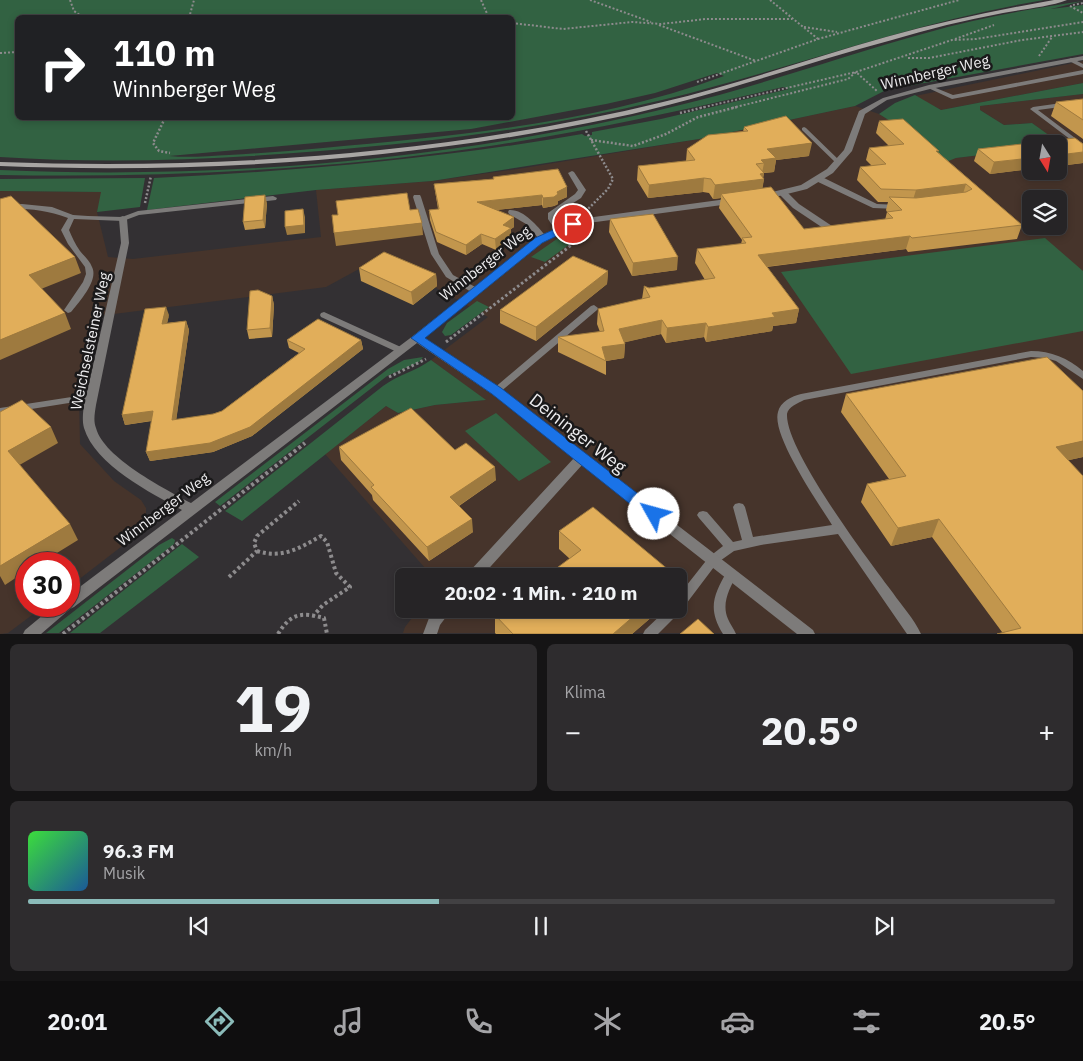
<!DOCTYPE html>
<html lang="de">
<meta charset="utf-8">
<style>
body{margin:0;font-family:"IBM Plex Sans",sans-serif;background:#2e2c2e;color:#f1f3f6;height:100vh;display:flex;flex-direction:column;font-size:19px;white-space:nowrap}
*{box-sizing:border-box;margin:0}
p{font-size:16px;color:#a4a4a7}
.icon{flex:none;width:28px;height:28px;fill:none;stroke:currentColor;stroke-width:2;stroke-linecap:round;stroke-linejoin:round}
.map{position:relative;height:634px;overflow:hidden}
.side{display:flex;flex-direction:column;gap:10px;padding:10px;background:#151415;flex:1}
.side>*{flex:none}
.hud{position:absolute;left:15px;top:15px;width:500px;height:105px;border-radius:8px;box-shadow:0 2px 8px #0003,0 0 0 1px #424143;background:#202124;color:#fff;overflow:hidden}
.needle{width:32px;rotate:169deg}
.buttons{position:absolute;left:1022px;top:135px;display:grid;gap:10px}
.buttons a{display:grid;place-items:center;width:45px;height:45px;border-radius:8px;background:#262426;box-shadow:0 2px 8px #0003,0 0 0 1px #424143;font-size:25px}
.speed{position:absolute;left:15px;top:552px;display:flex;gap:10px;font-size:25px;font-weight:700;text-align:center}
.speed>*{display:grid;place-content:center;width:65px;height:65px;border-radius:50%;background:#262426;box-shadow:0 2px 8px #0003,0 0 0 1px #424143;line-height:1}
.speed .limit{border:8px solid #d22;background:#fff;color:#111}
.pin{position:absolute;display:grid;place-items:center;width:42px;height:42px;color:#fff;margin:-21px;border:2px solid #fff;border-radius:50%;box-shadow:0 1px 5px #0007}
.me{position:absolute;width:55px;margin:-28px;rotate:308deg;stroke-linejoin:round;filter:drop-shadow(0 0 4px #0008)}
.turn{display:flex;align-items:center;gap:18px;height:105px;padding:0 15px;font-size:22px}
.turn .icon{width:65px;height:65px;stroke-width:2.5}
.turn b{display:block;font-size:35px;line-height:42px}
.big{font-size:38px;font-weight:800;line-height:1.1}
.side .widget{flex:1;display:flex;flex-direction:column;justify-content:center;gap:8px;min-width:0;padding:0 18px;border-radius:8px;background:#2e2c2e}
.side .dial{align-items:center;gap:0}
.dial b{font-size:65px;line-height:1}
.song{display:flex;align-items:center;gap:15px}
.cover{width:60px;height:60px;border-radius:8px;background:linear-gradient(135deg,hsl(120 70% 55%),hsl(210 70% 35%))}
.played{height:5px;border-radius:2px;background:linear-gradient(90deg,#8bbbb9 40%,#424143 40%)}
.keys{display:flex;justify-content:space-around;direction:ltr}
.heat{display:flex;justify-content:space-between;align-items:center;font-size:28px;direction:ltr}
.side .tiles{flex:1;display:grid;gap:10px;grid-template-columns:1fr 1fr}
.widget:last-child{grid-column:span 2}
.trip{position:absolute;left:395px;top:568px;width:292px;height:50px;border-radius:8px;background:#262426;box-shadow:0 2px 8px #0003,0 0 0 1px #424143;font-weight:800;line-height:50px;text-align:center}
.dock{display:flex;height:80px;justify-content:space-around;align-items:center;background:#0f0e0f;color:#a4a4a7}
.dock .icon{width:35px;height:35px}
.dock .current{color:#8bbbb9}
.dock b{font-size:22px;color:#f1f3f6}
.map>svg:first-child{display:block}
</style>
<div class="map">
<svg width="1083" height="634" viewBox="0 0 1083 634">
<rect width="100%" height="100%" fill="#333033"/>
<!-- commercial -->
<path fill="#46342b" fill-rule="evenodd" d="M 1083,61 L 1083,83 L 941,110 L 915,96 Z
M 1083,94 L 1083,633 L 403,633 L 405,627 L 419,609 L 679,609 L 679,576 L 432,576 L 325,454 L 386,406 L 398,413 L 435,405 L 485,400 L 431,360 L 488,317 L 381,257 L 326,287 L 98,316 L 79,396 L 80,444 L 114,481 L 141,500 L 146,508 L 146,524 L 139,533 L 69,587 L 69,564 L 26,564 L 26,606 L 44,606 L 8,633 L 0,634 L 0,191 L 102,192 L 97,212 L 108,257 L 133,259 L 321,237 L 316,190 L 432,181 L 518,169 L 699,139 L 855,106 L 879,114 L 903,129 L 940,163 L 956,158 L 1031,149 L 1031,171 L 1059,171 L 1059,146 L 1063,146 L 1032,123 L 1004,125 L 980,110 L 980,106 ZM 1031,199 L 1059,199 L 1059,226 L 1031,226 Z"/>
<!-- green -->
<path fill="#326242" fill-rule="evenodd" d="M 0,0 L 1044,0 C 913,22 790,69 662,100 C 550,127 435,142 320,151 C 213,160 107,164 0,157 ZM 18,18 L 512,18 L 512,118 L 18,118 ZM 717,73 L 724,76 C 597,123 457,136 323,148 C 292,151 260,153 229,155 C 209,156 188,158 169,156 L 471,129 L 606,104 L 655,93 Z
M 1083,1 L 1051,9 L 1083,5 L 1083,54 L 886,90 L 855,106 L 699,139 L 432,181 L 316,190 L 147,210 L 154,178 C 298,171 440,159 582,134 L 585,136 L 592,135 L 592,132 L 661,119 L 789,89 L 783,87 C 684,110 584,132 483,147 C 324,170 161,178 0,175 L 0,170 C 221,180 461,159 676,106 C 760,86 842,56 926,33 C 977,18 1030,9 1083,1 Z
M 1083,83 L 1083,94 L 980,106 L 980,110 L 1004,125 L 1032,123 L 1064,146 L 1031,144 L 1031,149 L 956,158 L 941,164 L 903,129 L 879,114 L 895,103 L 915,95 L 941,110 Z
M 145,178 L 140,207 L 97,212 L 101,192 L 0,191 L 0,179 Z
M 591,226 L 588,231 L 545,262 L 531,257 L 564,234 Z
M 1045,238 L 1083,271 L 1083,331 L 851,374 L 781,272 Z
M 477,301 L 489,307 L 451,335 L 445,336 L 442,332 L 447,323 Z
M 423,357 L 419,362 L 387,376 L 220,506 L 215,502 L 388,369 L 404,360 Z
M 431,360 L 486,400 L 435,405 L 398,413 L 386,406 L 242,521 L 225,511 L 383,386 C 398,375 416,371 431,360 Z
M 496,413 L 551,462 L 519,481 L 465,431 Z
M 172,538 L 175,540 L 174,544 L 59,633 L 46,633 L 159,545 Z
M 182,544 L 199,557 L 100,633 L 70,633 Z"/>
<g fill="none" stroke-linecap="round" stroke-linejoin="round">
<!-- path-far3 -->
<path stroke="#8d8b8d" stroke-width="2" stroke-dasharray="2 2" stroke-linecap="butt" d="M 70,0 L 74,11 L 84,18
M 481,0 L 489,18
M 590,0 L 651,22
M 770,0 L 818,39
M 1073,5 L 1083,3
M 1070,6 L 1083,13
M 189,18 L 194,0
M 379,18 L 446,18
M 512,23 L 563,29 L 632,22 L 661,24 L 706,19 L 792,19
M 659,25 L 756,61
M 804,27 L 837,32
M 955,39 L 994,25
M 0,53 L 18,52
M 1039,56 L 1052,37
M 908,58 L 929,58 L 1022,40 L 1083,32
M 697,82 L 818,39 L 959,0
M 700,108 L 856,72 L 952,40 L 976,39 L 1083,22
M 732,108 L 848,79 L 856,72 L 877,91"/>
<!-- path-far2 -->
<path stroke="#8d8b8d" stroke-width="2.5" stroke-dasharray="2 2" stroke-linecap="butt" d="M 680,113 L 705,107
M 165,118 L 153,143 L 159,151 L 170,153
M 586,131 L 613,179 L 608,189 L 588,209
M 591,140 L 633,146 L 666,134 L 698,117 L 737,107
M 145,203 L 151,176
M 573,244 L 589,232"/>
<!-- path-far1 -->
<path stroke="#8d8b8d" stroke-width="3" stroke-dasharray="2.5 2.5" stroke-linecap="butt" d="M 446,342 L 574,243
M 389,377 L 426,359"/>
<!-- path -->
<path stroke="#8d8b8d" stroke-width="4" stroke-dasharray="3 3" stroke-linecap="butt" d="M 257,551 C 282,559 300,548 321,536 L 327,542 L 336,573 L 350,587 L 323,605 L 314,615
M 229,577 L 257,551 L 254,543 L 257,536 L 299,501
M 63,634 L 305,443
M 278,634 C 291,613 301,612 324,618 L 327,634"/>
<!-- lane -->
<path fill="#7d7b7a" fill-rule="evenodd" d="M 1071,58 L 1083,64 L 1083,68 L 1069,61 L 1068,60 Z
M 1083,70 L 1083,74 L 952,99 L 926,87 L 931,86 L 953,95 Z
M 1083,100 L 1083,104 L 1038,110 L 1083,144 L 1083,149 L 1030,109 L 1033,107 Z
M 804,127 L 806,128 L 841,162 L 841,164 L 837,164 L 802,130 L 802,128 Z
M 572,171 L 574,172 L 586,190 L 581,198 L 556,214 L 556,219 L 563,229 L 559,231 L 556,231 L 548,219 L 548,213 L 575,194 L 578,190 L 568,173 Z
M 816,177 L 822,177 L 877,204 L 898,205 L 902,207 L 898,209 L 873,208 L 816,181 Z
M 780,191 L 786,191 L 799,204 L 835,228 L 836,230 L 835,232 L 829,232 L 793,208 L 780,195 Z
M 414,195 L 420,195 L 421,197 L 439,254 L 453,275 L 479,289 L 480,291 L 479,293 L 473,293 L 446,277 L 431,254 L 413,197 Z
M 273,196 L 277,198 L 276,200 L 139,215 L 123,221 L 74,219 L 69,230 C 72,237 75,244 80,251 C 84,256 90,261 92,267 C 99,280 79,302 71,312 L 68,313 L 64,310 L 83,282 L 86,274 L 85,267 L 68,244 L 61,230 L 68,218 C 44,209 25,208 0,209 L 0,205 L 22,204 L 52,207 L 73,215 L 88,216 L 122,217 L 138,211 Z
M 509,210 C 524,209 537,226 546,236 L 547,238 L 546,240 L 540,240 L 526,224 L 509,214 L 508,212 Z
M 594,305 L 598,308 L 597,310 L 499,393 L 493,393 L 491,391 L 493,389 L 591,306 Z
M 324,312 L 403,348 L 405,350 L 400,353 L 397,352 L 321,317 L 320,315 L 321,313 Z
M 1031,351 C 1051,351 1068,358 1083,371 L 1083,379 L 1056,361 L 1046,358 L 1031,357 L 804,400 C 798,403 788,407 787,414 C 785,450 869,561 893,593 C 902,606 914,619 921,634 L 907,634 L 838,534 L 761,545 L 734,551 L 717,563 L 683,608 L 681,609 L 679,613 L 658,634 L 643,634 L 645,630 L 667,609 L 679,609 L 679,595 L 709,557 L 723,546 L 699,518 L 697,515 L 699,512 L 703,511 L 707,512 L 733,542 L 742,540 L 733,507 L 735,504 L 739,503 L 743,504 L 745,507 L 753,537 L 832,525 C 819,504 771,435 778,412 C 780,402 792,396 801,394 Z
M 91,394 L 94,395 L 96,397 L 94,399 L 0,414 L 0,408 Z
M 731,569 L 735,571 L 737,574 C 730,588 721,603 728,619 C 730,624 734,629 736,634 L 723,634 C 707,608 714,595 727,571 Z"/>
<!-- street -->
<path fill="#7d7b7a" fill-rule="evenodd" d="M 1083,56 L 1083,60 L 930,89 L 887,100 L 865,114 L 852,151 L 833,173 L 807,189 L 763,200 L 759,197 L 760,195 L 801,185 L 827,169 L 844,150 L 859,111 L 883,98 L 929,85 Z
M 734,198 L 737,199 L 737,203 L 581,224 L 546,240 L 424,338 L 500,388 L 813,630 L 815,634 L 797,634 L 582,465 L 482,576 L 467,576 L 469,572 L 574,458 L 492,394 L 417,343 L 74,607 L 70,609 L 41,634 L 23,634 L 25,630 L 54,606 L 69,606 L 69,595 L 182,510 C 151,493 95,465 84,428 C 82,421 83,412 84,405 L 121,243 L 119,219 L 120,217 L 123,216 L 127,219 L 129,243 L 96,405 C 95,412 93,421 96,428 C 104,458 165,489 191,503 L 413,336 L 540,236 L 579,219 Z
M 437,609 L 452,609 L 440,625 L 437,634 L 423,634 L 429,618 Z"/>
<!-- secondary -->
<path fill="#a8a5a3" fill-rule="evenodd" d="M 1054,0 L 1067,0 C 1049,7 1023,9 1003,13 C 965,20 928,29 892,40 C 799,65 708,98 613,118 C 413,160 205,174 0,166 L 0,162 C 221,170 448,154 663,102 C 739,84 811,58 886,37 C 941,22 997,10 1054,0 Z"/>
</g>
<!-- wall -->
<path fill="#c2964d" d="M 1083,99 L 1083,139 L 1051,116 L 1056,102 Z
M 879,121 L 939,153 L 1022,225 L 1017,239 L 908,252 L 906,249 L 767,267 L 799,309 L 796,323 L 773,326 L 772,331 L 706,342 L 704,337 L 666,343 L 661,334 L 625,342 L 624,358 L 606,361 L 606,375 L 558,352 L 558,337 L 600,332 L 597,324 L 598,309 L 642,299 L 644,286 L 649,288 L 705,280 L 695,263 L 697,249 L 741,244 L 742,240 L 719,208 L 721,198 L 713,199 L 709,193 L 703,192 L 648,198 L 637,180 L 638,166 L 686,161 L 687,149 L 743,132 L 744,127 L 809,156 L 776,160 L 774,172 L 764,173 L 763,178 L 764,179 L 762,188 L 804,229 L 885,220 L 887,212 L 886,210 L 888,202 L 878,202 L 857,180 L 860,167 L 872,166 L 866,160 L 869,148 L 889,146 L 876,133 Z
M 1075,138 L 1083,144 L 1083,163 L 1059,166 L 1059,144 L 1031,144 L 1031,169 L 990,174 L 974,161 L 978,149 Z
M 493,177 L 567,197 L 558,201 L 558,204 L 554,206 L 543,208 L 542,205 L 496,210 L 514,227 L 511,229 L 511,238 L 496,250 L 482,244 L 466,255 L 437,242 L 430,220 L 429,210 L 438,209 L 434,184 L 493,179 Z
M 267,203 L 265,228 L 245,230 L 243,222 Z
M 610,219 L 677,270 L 632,276 L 609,232 Z
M 359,268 L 436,274 L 437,286 L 413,305 L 361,281 Z
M 608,271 L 607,284 L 536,341 L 500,323 L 500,310 Z
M 272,296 L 274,305 L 272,337 L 249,339 L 247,330 Z
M 169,315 L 167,323 L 186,321 L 189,330 L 176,420 L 213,414 L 222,411 L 299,353 L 289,348 L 287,340 L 361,340 L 363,349 L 252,436 L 213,452 L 150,461 L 146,452 L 152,421 L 125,425 L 122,415 Z
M 846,394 L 1083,457 L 1069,460 L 1083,634 L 1002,632 L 932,537 L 891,546 L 861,502 L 867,484 L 889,479 L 841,412 Z
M 339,447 L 455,450 L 496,480 L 459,506 L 473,532 L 429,561 L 373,500 L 372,495 L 341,460 Z
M 559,531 L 676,576 L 570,559 L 559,549 Z
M 661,609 L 632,634 L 496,634 L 495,633 L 495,615 Z"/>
<!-- shaded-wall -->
<path fill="#9e7a3f" d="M 812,143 L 809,156 L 776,160 L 774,172 L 762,173 L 764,163 L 761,160 L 767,149 Z
M 1083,152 L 1083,163 L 1059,166 L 1059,155 Z
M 1031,158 L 1031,169 L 990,174 L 994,162 Z
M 764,173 L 763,179 L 764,179 L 762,192 L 721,194 L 721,198 L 713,199 L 715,185 Z
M 704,178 L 703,192 L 648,198 L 649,185 Z
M 966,184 L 962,197 L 912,203 L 916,190 Z
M 567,187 L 567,197 L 558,201 L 558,204 L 554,206 L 543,208 L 543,198 Z
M 265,195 L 267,203 L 265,228 L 263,220 Z
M 542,195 L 542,205 L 477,212 L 477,202 Z
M 303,209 L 305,217 L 305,233 L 287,235 L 285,227 Z
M 514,217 L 514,227 L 511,229 L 511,238 L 496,250 L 495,239 L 503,225 Z
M 422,223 L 423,235 L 336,246 L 334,233 Z
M 481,234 L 482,244 L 466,255 L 466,245 Z
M 910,236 L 906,249 L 756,268 L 758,255 Z
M 75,257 L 81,273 L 36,291 L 29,275 Z
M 678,257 L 677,270 L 632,276 L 633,263 Z
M 608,271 L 607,284 L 536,341 L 536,327 Z
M 436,274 L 437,286 L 413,305 L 411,292 Z
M 272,296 L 274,305 L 272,337 L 270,328 Z
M 166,307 L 169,315 L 165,333 L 162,324 Z
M 799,309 L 796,323 L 773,326 L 772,331 L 706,342 L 708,327 L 772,313 Z
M 65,313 L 71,329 L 0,360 L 0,340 Z
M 662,320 L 661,334 L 618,344 L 619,329 Z
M 186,321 L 189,330 L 175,429 L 172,420 Z
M 706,323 L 704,337 L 666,343 L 667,328 Z
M 361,340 L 363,349 L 252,436 L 213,452 L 150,461 L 146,452 Z
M 625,344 L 624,358 L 606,361 L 602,347 Z
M 153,411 L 156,420 L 125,425 L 122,415 Z
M 51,427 L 58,443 L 16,467 L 8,451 Z
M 1083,441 L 1083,457 L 1047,465 L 1056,447 Z
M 495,467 L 496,480 L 451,511 L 450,497 Z
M 472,519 L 473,532 L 429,561 L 427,547 Z
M 939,519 L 932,537 L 891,546 L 898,528 Z
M 70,524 L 78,540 L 39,564 L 26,564 L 26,571 L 5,585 L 0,576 L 0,566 Z
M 642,609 L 661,609 L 632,634 L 613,634 Z"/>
<!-- building -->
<path fill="#e1ae5a" stroke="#9e7a3f" d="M 1083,99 L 1083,120 L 1056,102 Z
M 786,116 L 812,143 L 767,149 L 776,158 L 761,160 L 764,163 L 756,164 L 764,173 L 760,174 L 764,179 L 715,185 L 711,179 L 704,178 L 649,185 L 638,166 L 695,160 L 687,149 L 708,135 L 748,131 L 744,127 Z
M 903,119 L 939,151 L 936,151 L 1022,225 L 912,238 L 910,236 L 758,255 L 799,309 L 772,313 L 775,317 L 708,327 L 706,323 L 667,328 L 662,320 L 619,329 L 625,344 L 602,347 L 606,361 L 558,337 L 604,331 L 598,309 L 650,297 L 644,286 L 649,288 L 715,278 L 697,249 L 746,243 L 742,238 L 752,237 L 721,194 L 771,187 L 804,229 L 893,218 L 887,212 L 902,210 L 889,197 L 916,198 L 966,192 L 972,189 L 966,184 L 916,190 L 881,189 L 860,167 L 886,164 L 869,148 L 904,144 L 879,121 Z
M 1075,138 L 1083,144 L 1083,152 L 1059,155 L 1059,144 L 1031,144 L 1031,158 L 994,162 L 978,149 Z
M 558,169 L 567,187 L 557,192 L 558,194 L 554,197 L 543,198 L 542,195 L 477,202 L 514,217 L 503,225 L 511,228 L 495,239 L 481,234 L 466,245 L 436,232 L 429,210 L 439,209 L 434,184 L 494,179 L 493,177 Z
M 407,193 L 410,210 L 418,209 L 422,223 L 334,233 L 332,215 L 338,215 L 336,201 Z
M 265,195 L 263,220 L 243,222 L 245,197 Z
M 11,196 L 75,257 L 29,275 L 65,313 L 0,340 L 0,199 Z
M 303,209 L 304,225 L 285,227 L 285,211 Z
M 653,214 L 678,257 L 633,263 L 610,219 Z
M 384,252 L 436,274 L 411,292 L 359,268 Z
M 573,256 L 608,271 L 536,327 L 500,310 Z
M 258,290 L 272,296 L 270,328 L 247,330 L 250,291 Z
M 166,307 L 162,324 L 186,321 L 172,420 L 213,414 L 222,411 L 305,349 L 287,340 L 318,319 L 361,340 L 250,427 L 210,443 L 146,452 L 153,411 L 122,415 L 145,309 Z
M 1047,357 L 1083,391 L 1083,441 L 1056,447 L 1083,476 L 1083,634 L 997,634 L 1021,628 L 939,519 L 898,528 L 867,484 L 906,476 L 846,394 Z
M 22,400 L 51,427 L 8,451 L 70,524 L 0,566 L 0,412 Z
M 411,408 L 455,450 L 466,443 L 495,467 L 450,497 L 472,519 L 427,547 L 371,487 L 374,485 L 339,447 Z
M 593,507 L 676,576 L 546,576 L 581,550 L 559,531 Z
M 503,609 L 642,609 L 613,634 L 513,634 L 495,615 Z
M 698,619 L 714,634 L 680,634 Z"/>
<!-- route -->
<path fill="#1a73e8" stroke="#114b97" d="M 573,221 L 578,224 L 577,226 L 542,243 L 425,338 L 501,388 L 659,510 L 661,514 L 659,519 L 649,519 L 492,394 L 411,338 L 535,238 Z"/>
<g text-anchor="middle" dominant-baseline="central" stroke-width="5" stroke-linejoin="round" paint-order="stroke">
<!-- street labels -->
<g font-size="15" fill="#eeedef" stroke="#1a191a">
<text transform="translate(935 72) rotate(-13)">Winnberger Weg</text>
<text transform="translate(485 263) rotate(-38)">Winnberger Weg</text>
<text transform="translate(90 341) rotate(-78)">Weichselsteiner Weg</text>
<text transform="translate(163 509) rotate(-37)">Winnberger Weg</text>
</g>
<!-- near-street labels -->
<g font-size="18" fill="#eeedef" stroke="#1a191a">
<text transform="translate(578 433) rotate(38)">Deininger Weg</text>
</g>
</g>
</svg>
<div class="buttons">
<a><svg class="needle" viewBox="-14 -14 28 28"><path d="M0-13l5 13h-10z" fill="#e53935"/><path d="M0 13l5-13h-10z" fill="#a4a4a7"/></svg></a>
<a><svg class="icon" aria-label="layers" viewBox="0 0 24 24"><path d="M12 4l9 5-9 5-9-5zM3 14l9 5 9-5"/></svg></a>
</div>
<div class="speed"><div class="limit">30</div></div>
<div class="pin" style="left:573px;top:224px;background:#d93025"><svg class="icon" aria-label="arrive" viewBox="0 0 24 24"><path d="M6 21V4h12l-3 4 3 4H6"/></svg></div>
<svg class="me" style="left:654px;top:514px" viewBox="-20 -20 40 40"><circle r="19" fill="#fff"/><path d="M0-13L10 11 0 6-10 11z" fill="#1a73e8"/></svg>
<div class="trip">20:02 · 1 Min. · 210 m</div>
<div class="hud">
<div class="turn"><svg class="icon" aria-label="right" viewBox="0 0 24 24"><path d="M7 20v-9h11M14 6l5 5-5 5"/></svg><div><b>110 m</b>Winnberger Weg</div></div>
</div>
</div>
<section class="side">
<div class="tiles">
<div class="widget dial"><b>19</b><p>km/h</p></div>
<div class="widget"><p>Klima</p>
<div class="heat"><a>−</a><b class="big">20.5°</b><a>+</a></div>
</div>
<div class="widget">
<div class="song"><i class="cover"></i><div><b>96.3 FM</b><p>Musik</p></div></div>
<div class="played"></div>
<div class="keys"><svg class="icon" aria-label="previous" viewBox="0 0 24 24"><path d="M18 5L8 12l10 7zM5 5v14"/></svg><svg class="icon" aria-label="pause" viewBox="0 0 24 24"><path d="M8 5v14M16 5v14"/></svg><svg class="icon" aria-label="next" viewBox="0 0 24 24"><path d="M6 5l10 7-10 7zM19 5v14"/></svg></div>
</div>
</div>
</section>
<nav class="dock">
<b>20:01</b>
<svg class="icon current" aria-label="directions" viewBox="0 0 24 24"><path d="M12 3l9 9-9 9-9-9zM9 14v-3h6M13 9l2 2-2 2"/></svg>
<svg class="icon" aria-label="music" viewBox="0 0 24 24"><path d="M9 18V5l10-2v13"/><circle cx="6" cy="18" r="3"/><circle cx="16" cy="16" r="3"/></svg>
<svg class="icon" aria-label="phone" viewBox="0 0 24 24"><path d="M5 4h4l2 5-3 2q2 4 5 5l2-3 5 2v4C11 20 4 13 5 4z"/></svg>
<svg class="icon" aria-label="climate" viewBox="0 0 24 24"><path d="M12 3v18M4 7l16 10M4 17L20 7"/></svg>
<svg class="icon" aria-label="car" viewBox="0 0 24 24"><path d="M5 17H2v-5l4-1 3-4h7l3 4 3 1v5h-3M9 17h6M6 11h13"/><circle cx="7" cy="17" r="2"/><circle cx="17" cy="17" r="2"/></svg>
<svg class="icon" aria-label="filters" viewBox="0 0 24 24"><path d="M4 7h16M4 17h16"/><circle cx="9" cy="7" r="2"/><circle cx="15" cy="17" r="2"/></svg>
<b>20.5°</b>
</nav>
